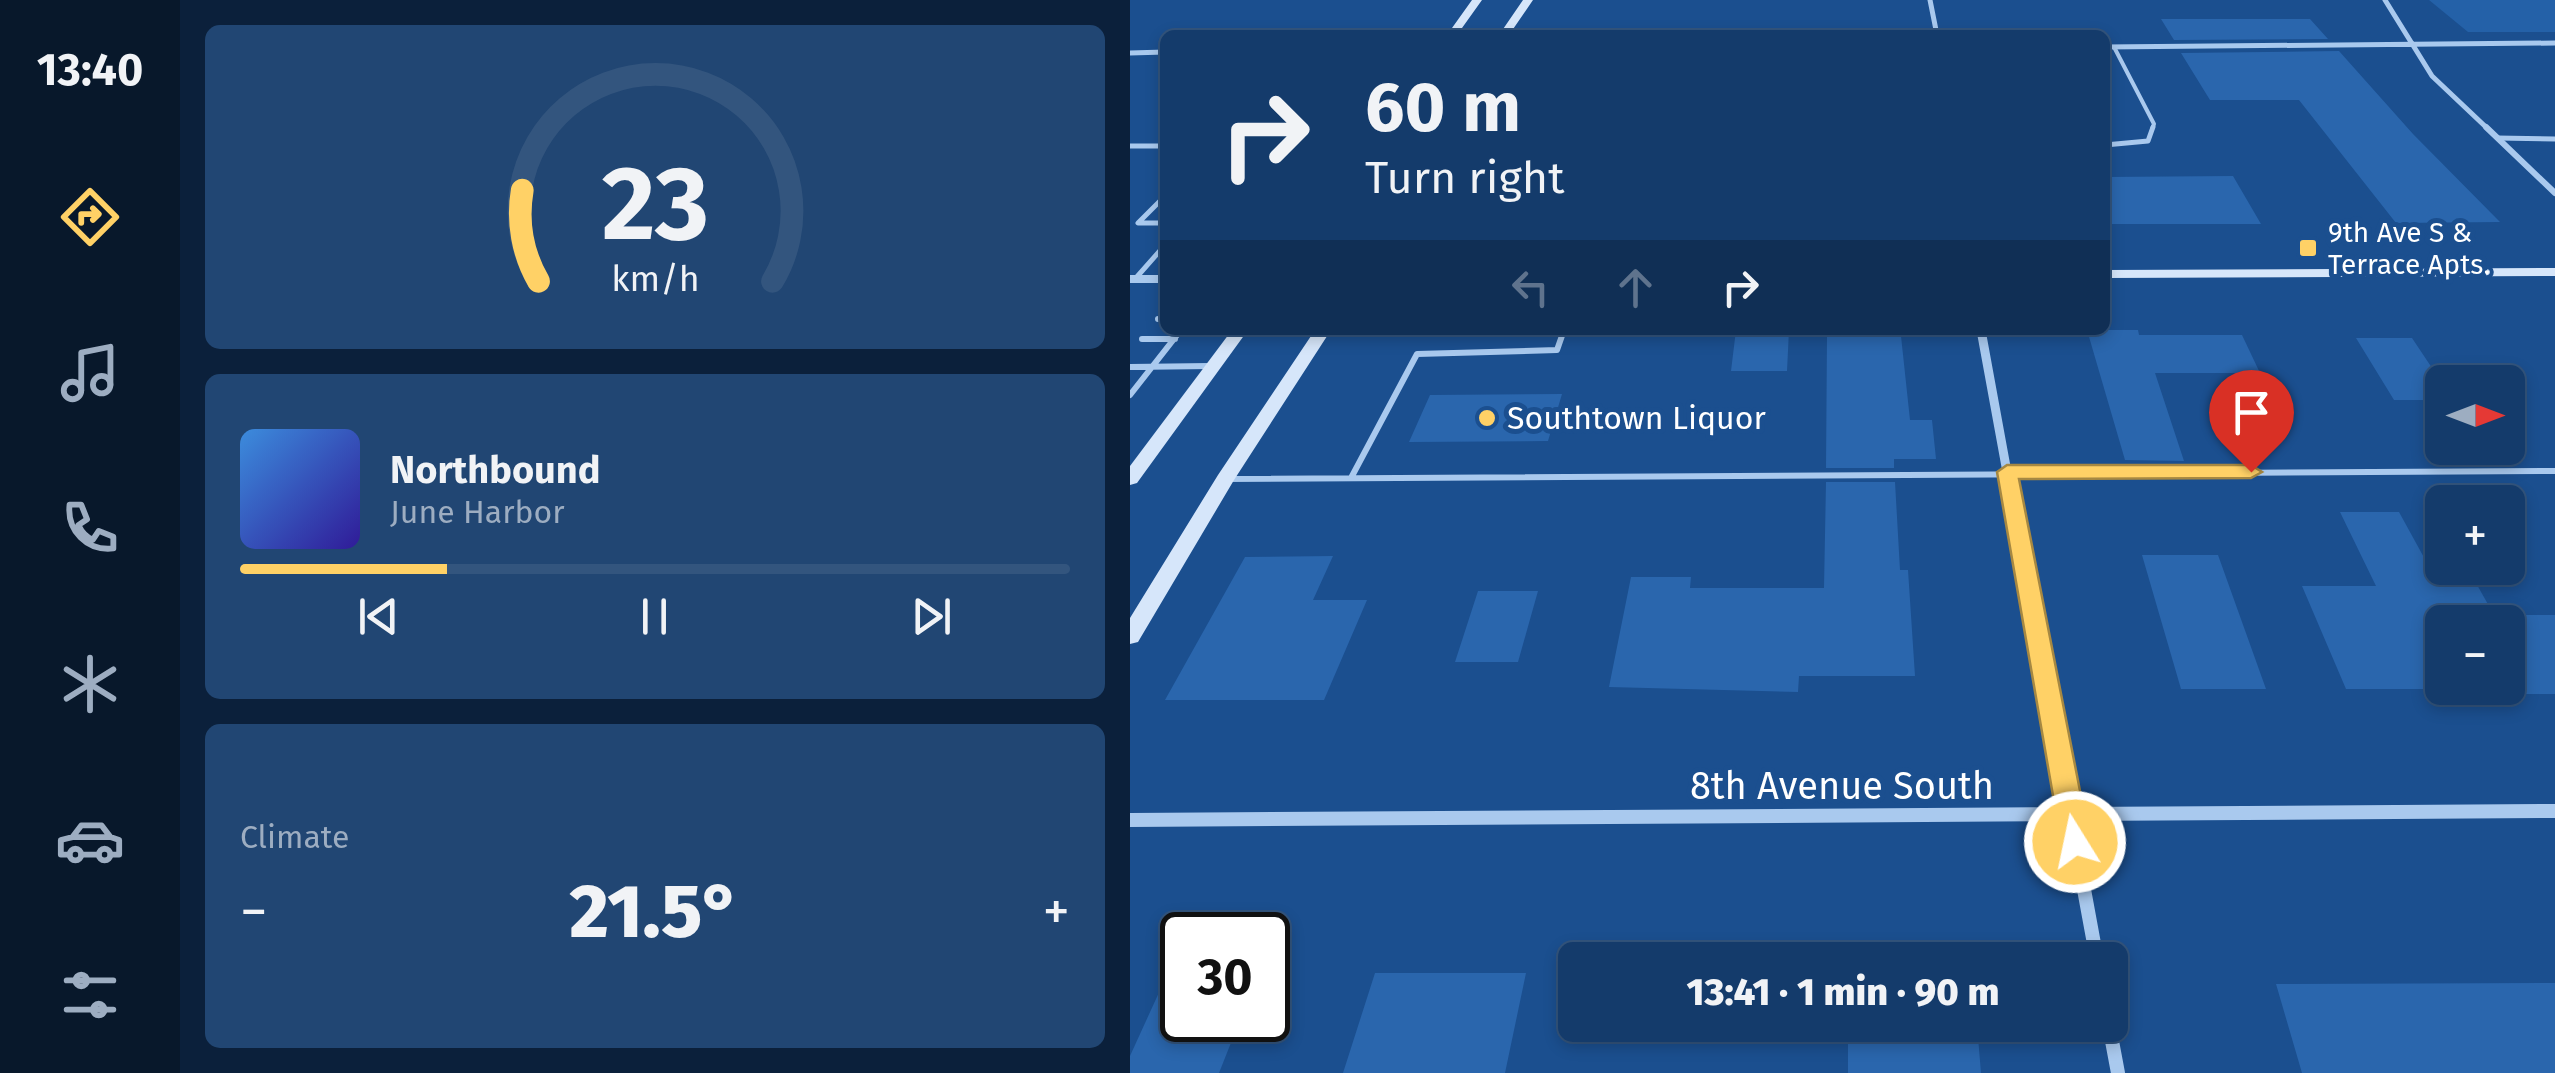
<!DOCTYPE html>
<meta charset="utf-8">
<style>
body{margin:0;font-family:"Fira Sans",sans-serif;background:#214673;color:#f1f3f6;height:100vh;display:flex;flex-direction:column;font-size:38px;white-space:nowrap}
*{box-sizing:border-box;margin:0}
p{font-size:32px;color:#9dadc1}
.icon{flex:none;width:55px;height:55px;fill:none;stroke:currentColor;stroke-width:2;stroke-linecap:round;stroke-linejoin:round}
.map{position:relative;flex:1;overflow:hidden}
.panel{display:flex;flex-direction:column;gap:25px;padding:25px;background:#0b203b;width:950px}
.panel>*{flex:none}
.guide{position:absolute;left:30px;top:30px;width:950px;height:305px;border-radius:15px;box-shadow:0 5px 15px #0003,0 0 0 2px #33557e;background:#143b6b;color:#f1f3f6;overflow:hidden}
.needle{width:65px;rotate:90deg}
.tools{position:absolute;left:1295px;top:365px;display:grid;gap:20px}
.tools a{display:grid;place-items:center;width:100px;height:100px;border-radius:15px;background:#143b6b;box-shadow:0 5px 15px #0003,0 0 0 2px #33557e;font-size:50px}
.speed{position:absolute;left:30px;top:912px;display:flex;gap:20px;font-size:50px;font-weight:700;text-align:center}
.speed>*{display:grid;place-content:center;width:130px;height:130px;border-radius:50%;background:#143b6b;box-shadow:0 5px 15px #0003,0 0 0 2px #33557e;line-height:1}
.speed .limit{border:5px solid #111;border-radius:15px;background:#fff;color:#111}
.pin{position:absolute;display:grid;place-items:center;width:85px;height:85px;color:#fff;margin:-102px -42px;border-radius:50% 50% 50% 0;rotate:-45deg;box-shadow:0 0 10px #0007}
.pin .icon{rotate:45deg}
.me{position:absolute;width:110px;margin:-55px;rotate:350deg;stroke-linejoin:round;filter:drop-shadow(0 0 8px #0008)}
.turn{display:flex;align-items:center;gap:35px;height:210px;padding:0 40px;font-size:45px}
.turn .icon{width:130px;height:130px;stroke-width:2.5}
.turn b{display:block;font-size:70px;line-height:85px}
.lanes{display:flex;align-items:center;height:95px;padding:0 40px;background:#0003;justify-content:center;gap:50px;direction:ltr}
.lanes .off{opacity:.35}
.big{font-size:75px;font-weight:800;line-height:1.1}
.panel .widget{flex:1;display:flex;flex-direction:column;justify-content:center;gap:15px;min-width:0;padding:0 35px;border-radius:15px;background:#214673}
.panel .dial{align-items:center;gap:0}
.dial svg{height:260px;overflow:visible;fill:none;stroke:#33557e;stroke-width:7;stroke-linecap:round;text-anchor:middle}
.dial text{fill:#f1f3f6;stroke:none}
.song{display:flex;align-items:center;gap:30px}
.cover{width:120px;height:120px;border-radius:15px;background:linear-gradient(135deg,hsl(210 70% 55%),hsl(250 70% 35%))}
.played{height:10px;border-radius:5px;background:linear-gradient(90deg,#ffd166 25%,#33557e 25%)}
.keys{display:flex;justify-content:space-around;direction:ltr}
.heat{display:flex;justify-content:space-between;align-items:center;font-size:55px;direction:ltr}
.trip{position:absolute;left:428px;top:942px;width:570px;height:100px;border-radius:15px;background:#143b6b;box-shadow:0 5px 15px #0003,0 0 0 2px #33557e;font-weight:800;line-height:100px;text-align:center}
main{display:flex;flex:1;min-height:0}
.tab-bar{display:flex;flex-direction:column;width:180px;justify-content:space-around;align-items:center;background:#08182b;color:#9dadc1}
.tab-bar .icon{width:70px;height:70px}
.tab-bar .selected{color:#ffd166}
.tab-bar b{font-size:45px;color:#f1f3f6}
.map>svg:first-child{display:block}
</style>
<main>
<nav class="tab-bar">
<b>13:40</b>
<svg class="icon selected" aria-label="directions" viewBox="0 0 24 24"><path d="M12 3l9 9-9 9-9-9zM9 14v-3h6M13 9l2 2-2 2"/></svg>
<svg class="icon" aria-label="music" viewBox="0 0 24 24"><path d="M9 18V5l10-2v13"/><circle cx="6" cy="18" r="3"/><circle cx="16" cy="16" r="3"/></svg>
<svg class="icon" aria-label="phone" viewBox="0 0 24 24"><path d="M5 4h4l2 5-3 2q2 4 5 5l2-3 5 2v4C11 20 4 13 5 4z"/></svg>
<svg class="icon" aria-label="climate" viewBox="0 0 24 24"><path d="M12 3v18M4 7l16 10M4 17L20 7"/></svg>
<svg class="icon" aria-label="car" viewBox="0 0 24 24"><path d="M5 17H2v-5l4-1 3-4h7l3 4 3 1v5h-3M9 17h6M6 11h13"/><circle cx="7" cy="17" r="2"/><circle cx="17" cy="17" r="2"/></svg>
<svg class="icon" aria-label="filters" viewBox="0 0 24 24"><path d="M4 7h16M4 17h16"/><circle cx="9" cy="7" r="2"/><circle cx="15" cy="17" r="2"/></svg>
</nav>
<section class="panel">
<div class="widget dial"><svg viewBox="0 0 100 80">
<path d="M14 69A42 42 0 1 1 86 69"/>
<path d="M14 69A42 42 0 0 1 9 41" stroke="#ffd166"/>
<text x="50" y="56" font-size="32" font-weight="700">23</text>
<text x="50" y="72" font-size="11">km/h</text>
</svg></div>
<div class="widget">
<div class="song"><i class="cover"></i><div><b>Northbound</b><p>June Harbor</p></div></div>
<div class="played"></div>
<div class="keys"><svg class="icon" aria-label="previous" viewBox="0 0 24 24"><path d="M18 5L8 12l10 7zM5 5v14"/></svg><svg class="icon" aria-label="pause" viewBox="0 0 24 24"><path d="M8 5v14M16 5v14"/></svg><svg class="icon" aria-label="next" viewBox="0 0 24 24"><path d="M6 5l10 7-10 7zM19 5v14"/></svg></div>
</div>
<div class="widget"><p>Climate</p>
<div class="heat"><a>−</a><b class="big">21.5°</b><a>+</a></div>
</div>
</section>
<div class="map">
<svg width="1425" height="1073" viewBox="0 0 1425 1073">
<rect width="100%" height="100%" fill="#1b4f8f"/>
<!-- green -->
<path fill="#2461a8" d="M 1299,0 L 1425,0 L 1425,32 L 1338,32 Z"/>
<!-- building -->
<path fill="#2a66ad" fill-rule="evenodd" d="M 1031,19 L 1180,19 L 1198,39 L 1044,40 Z
M 1209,51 L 1283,134 L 1370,222 L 1266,223 L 1169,100 L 1080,100 L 1051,53 Z
M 1103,176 L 1131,224 L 975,224 L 975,177 Z
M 606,330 L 659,330 L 657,371 L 601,371 Z
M 957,330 L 1008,330 L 1009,335 L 1112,335 L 1130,373 L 1025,373 L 1054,461 L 995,460 Z
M 697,336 L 771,336 L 780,420 L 802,420 L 806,459 L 764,459 L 764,468 L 696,468 Z
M 1226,338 L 1282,338 L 1312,383 L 1312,400 L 1264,400 Z
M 432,394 L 418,441 L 279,442 L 300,395 Z
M 696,482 L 765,482 L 770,570 L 778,570 L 785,676 L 669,676 L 668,692 L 479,687 L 501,577 L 561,577 L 560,588 L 694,588 Z
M 1210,512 L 1269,512 L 1308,583 L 1346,583 L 1364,615 L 1425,615 L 1425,694 L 1354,694 L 1351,689 L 1216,689 L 1172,586 L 1246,586 ZM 1312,622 L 1378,622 L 1378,688 L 1312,688 Z
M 1012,555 L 1088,555 L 1136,689 L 1051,689 Z
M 203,556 L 183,600 L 237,600 L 194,700 L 35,700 L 115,557 Z
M 348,591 L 408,591 L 388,662 L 325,662 Z
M 52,942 L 52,1020 L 110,1020 L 89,1073 L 0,1073 L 0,1056 Z
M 245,973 L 396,973 L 375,1073 L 213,1073 Z
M 1425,983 L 1425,1073 L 1172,1073 L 1146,984 Z
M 718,1025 L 847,1025 L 851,1073 L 718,1073 Z"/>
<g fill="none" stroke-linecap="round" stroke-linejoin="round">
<!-- service-far2 -->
<path stroke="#a9c9ee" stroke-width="4" d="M 984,47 L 1024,124 L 1022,129"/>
<!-- service-far1 -->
<path stroke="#a9c9ee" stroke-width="5" d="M 1367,138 L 1425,139
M 975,145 L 1018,141 L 1023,127
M 0,146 L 35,146
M 35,196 L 8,223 L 35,223
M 5,279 L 35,245"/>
<!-- service -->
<path stroke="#a9c9ee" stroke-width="6" d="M 28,319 L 35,319
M 12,339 L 45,339
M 0,367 L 80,366
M 0,395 L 51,330
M 221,478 L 287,354 L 427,350 L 434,330
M 95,479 L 1425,471"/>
<!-- minor-far4 -->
<path stroke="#a9c9ee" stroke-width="5" d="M 800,0 L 807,35
M 1255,0 L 1302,76 L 1358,129
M 975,47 L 1425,43
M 0,53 L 35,52"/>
<!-- minor-far3 -->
<path stroke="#a9c9ee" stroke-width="6" d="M 1356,127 L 1425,193"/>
<!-- minor-far2 -->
<path stroke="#a9c9ee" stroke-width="9" d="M 851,330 L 881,494"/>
<!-- minor-far1 -->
<path stroke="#a9c9ee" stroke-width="11" d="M 881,492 L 929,751"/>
<!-- minor -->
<path stroke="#a9c9ee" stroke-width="14" d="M 928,748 L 967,960
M 0,820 L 1425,811
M 979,1025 L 988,1073"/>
<!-- tertiary -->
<path fill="#a9c9ee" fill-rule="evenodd" d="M 0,275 L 35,275 L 35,283 L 0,283 Z"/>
<!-- secondary -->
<path fill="#d6e6fa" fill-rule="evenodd" d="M 342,0 L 352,0 L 327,35 L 317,35 Z
M 393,0 L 403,0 L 379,35 L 369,35 Z
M 1425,268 L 1425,276 L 975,278 L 975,270 Z
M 102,330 L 118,330 L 7,483 L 0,485 L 0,466 Z
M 185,330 L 201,330 L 104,480 L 8,642 L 0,644 L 0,618 L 88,475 Z"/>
</g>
<!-- route -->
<path fill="#ffd166" stroke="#a68842" stroke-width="2.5" d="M 877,465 L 1121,465 L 1132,472 L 1121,478 L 889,479 L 960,842 L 956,851 L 945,855 L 935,851 L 931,842 L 867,472 Z"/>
<!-- markers -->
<g fill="#ffd166" stroke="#1b4f8f" stroke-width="4">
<rect x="1168" y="238" width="20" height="20" rx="5"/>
<circle cx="357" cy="418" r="10"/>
</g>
<g text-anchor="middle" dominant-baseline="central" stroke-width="10" stroke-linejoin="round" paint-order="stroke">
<!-- far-poi labels -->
<g font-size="28" fill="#fff" stroke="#1b4f8f" text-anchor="start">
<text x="1198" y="232">9th Ave S &amp;<tspan x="1198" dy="32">Terrace Apts.</tspan></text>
</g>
<!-- poi labels -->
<g font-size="32" fill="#fff" stroke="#1b4f8f" text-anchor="start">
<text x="377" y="418">Southtown Liquor</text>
</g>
<!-- near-street labels -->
<g font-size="38" fill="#fff" stroke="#1b4f8f">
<text x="712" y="786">8th Avenue South</text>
</g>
</g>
</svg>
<div class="tools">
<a><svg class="needle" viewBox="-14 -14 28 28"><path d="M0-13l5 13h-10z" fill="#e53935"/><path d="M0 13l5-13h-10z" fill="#9dadc1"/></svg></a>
<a>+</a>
<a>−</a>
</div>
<div class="speed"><div class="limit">30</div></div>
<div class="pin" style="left:1121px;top:472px;background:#d93025"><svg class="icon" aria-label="arrive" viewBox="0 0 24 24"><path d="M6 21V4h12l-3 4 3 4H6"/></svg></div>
<svg class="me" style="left:945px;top:842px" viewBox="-20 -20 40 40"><circle r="17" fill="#ffd166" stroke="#fff" stroke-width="3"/><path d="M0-11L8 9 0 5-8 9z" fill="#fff"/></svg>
<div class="trip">13:41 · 1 min · 90 m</div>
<div class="guide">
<div class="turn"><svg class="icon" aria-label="right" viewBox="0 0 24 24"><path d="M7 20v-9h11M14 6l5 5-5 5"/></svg><div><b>60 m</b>Turn right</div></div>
<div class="lanes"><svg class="icon off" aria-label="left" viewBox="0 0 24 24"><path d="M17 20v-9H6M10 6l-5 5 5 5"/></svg><svg class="icon off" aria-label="ahead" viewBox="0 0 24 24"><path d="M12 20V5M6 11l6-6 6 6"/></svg><svg class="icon" aria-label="right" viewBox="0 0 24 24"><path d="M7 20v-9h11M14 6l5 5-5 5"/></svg></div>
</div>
</div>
</main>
